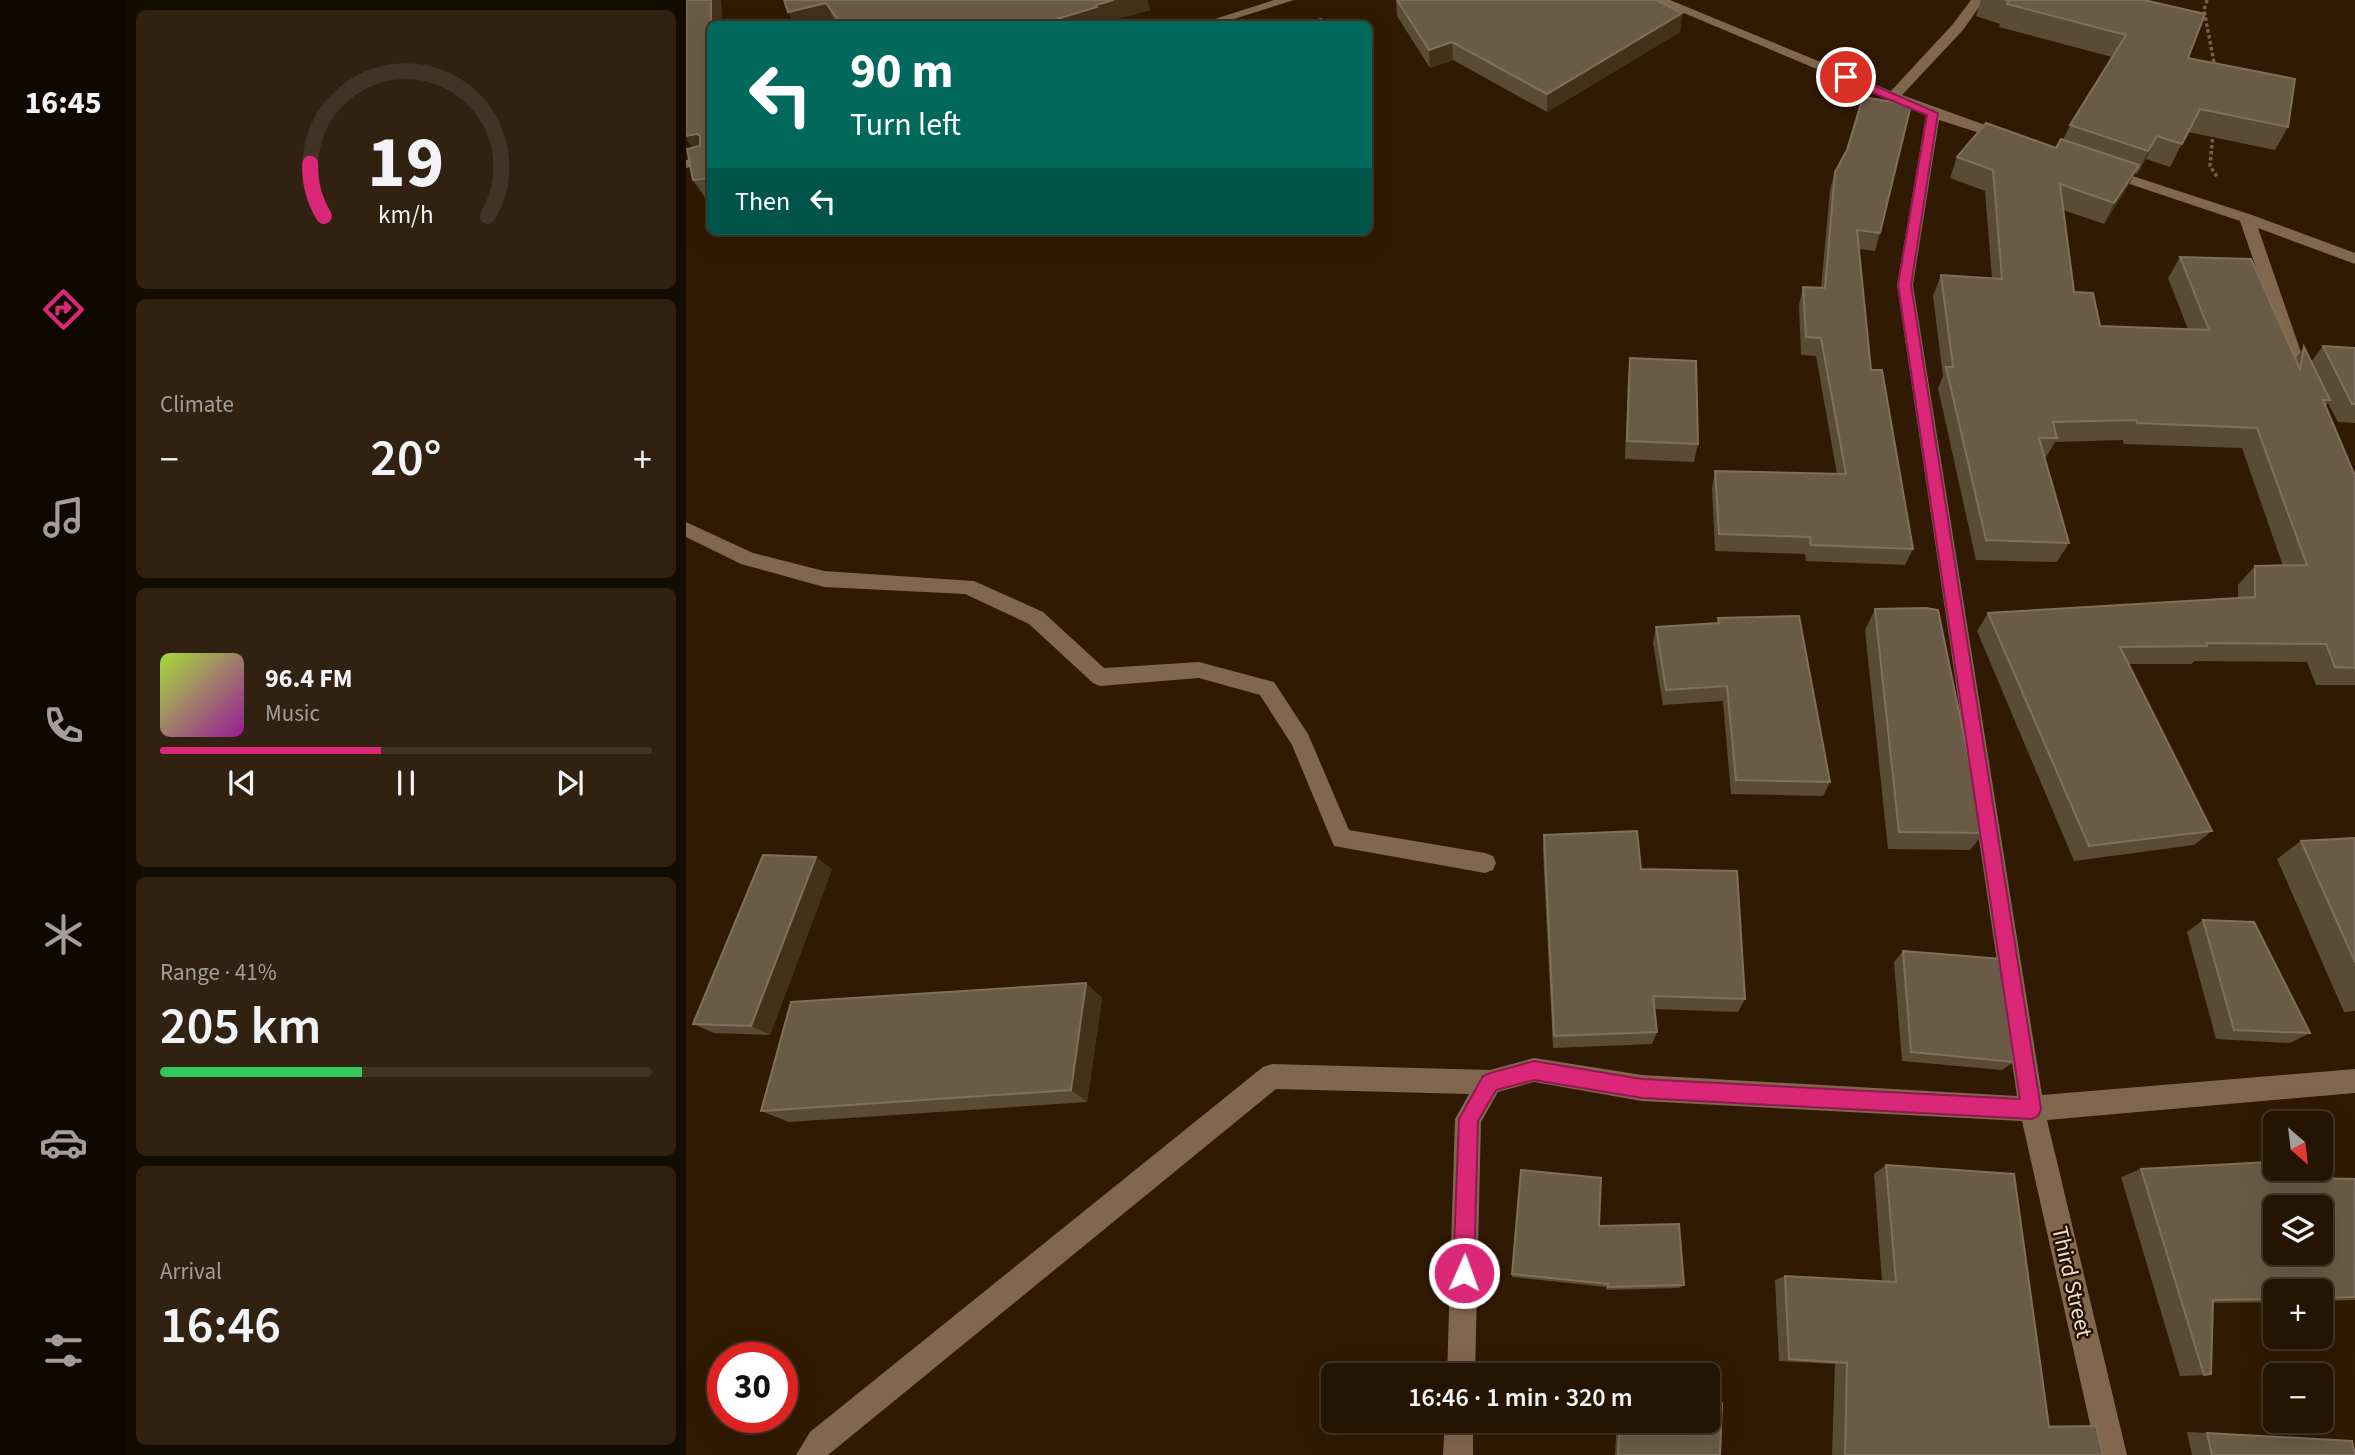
<!DOCTYPE html>
<meta charset="utf-8">
<style>
body{margin:0;font-family:"Source Sans 3",sans-serif;background:#312111;color:#f1f3f6;height:100vh;display:flex;flex-direction:column;font-size:26px;white-space:nowrap}
*{box-sizing:border-box;margin:0}
p{font-size:23px;color:#a39e99}
.icon{flex:none;width:38px;height:38px;fill:none;stroke:currentColor;stroke-width:2;stroke-linecap:round;stroke-linejoin:round}
.map{position:relative;flex:1;overflow:hidden}
.side{display:flex;flex-direction:column;gap:10px;padding:10px;background:#140b01;width:560px}
.side>*{flex:none}
.banner{position:absolute;left:21px;top:21px;width:665px;height:214px;border-radius:10px;box-shadow:0 7px 28px #0002,0 0 0 2px #423324;background:#00695c;color:#fff;overflow:hidden}
.needle{width:46px;rotate:152deg}
.buttons{position:absolute;left:1577px;top:1111px;display:grid;gap:14px}
.buttons a{display:grid;place-items:center;width:70px;height:70px;border-radius:10px;background:#251402;box-shadow:0 7px 28px #0002,0 0 0 2px #423324;font-size:35px}
.speed{position:absolute;left:21px;top:1342px;display:flex;gap:14px;font-size:35px;font-weight:700;text-align:center}
.speed>*{display:grid;place-content:center;width:91px;height:91px;border-radius:50%;background:#251402;box-shadow:0 7px 28px #0002,0 0 0 2px #423324;line-height:1}
.speed .limit{border:10px solid #d22;background:#fff;color:#111}
.pin{position:absolute;display:grid;place-items:center;width:60px;height:60px;color:#fff;margin:-30px;border:4px solid #fff;border-radius:50%;box-shadow:0 2px 7px #0007}
.me{position:absolute;width:77px;margin:-38px;rotate:2deg;stroke-linejoin:round;filter:drop-shadow(0 0 5px #0008)}
.turn{display:flex;align-items:center;gap:24px;height:147px;padding:0 28px;font-size:32px}
.turn .icon{width:91px;height:91px;stroke-width:2.5}
.turn b{display:block;font-size:49px;line-height:60px}
.then{display:flex;align-items:center;height:66px;padding:0 28px;background:#0003;gap:14px;font-size:26px}
.big{font-size:52px;font-weight:600;line-height:1.1}
.side .widget{flex:1;display:flex;flex-direction:column;justify-content:center;gap:10px;min-width:0;padding:0 24px;border-radius:10px;background:#312111}
.side .dial{align-items:center;gap:0}
.dial svg{height:182px;overflow:visible;fill:none;stroke:#423324;stroke-width:7;stroke-linecap:round;text-anchor:middle}
.dial text{fill:#f1f3f6;stroke:none}
.song{display:flex;align-items:center;gap:21px}
.cover{width:84px;height:84px;border-radius:10px;background:linear-gradient(135deg,hsl(80 70% 55%),hsl(300 70% 35%))}
.played{height:7px;border-radius:4px;background:linear-gradient(90deg,#db2777 45%,#423324 45%)}
.keys{display:flex;justify-content:space-around;direction:ltr}
.heat{display:flex;justify-content:space-between;align-items:center;font-size:38px;direction:ltr}
.charge{height:10px;border-radius:5px;background:linear-gradient(90deg,#34c759 41%,#423324 0)}
.trip{position:absolute;left:635px;top:1363px;width:399px;height:70px;border-radius:10px;background:#251402;box-shadow:0 7px 28px #0002,0 0 0 2px #423324;font-weight:600;line-height:70px;text-align:center}
main{display:flex;flex:1;min-height:0}
.tab-bar{display:flex;flex-direction:column;width:126px;justify-content:space-around;align-items:center;background:#0f0801;color:#a39e99}
.tab-bar .icon{width:49px;height:49px}
.tab-bar .on{color:#db2777}
.tab-bar b{font-size:32px;color:#f1f3f6}
.map>svg:first-child{display:block}
</style>
<main>
<nav class="tab-bar">
<b>16:45</b>
<svg class="icon on" aria-label="directions" viewBox="0 0 24 24"><path d="M12 3l9 9-9 9-9-9zM9 14v-3h6M13 9l2 2-2 2"/></svg>
<svg class="icon" aria-label="music" viewBox="0 0 24 24"><path d="M9 18V5l10-2v13"/><circle cx="6" cy="18" r="3"/><circle cx="16" cy="16" r="3"/></svg>
<svg class="icon" aria-label="phone" viewBox="0 0 24 24"><path d="M5 4h4l2 5-3 2q2 4 5 5l2-3 5 2v4C11 20 4 13 5 4z"/></svg>
<svg class="icon" aria-label="climate" viewBox="0 0 24 24"><path d="M12 3v18M4 7l16 10M4 17L20 7"/></svg>
<svg class="icon" aria-label="car" viewBox="0 0 24 24"><path d="M5 17H2v-5l4-1 3-4h7l3 4 3 1v5h-3M9 17h6M6 11h13"/><circle cx="7" cy="17" r="2"/><circle cx="17" cy="17" r="2"/></svg>
<svg class="icon" aria-label="filters" viewBox="0 0 24 24"><path d="M4 7h16M4 17h16"/><circle cx="9" cy="7" r="2"/><circle cx="15" cy="17" r="2"/></svg>
</nav>
<section class="side">
<div class="widget dial"><svg viewBox="0 0 100 80">
<path d="M14 69A42 42 0 1 1 86 69"/>
<path d="M14 69A42 42 0 0 1 8 46" stroke="#db2777"/>
<text x="50" y="56" font-size="32" font-weight="700">19</text>
<text x="50" y="72" font-size="11">km/h</text>
</svg></div>
<div class="widget"><p>Climate</p>
<div class="heat"><a>−</a><b class="big">20°</b><a>+</a></div>
</div>
<div class="widget">
<div class="song"><i class="cover"></i><div><b>96.4 FM</b><p>Music</p></div></div>
<div class="played"></div>
<div class="keys"><svg class="icon" aria-label="previous" viewBox="0 0 24 24"><path d="M18 5L8 12l10 7zM5 5v14"/></svg><svg class="icon" aria-label="pause" viewBox="0 0 24 24"><path d="M8 5v14M16 5v14"/></svg><svg class="icon" aria-label="next" viewBox="0 0 24 24"><path d="M6 5l10 7-10 7zM19 5v14"/></svg></div>
</div>
<div class="widget"><p>Range · 41%</p><b class="big">205 km</b><div class="charge"></div></div>
<div class="widget"><p>Arrival</p><b class="big">16:46</b></div>
</section>
<div class="map">
<svg width="1669" height="1455" viewBox="0 0 1669 1455">
<rect width="100%" height="100%" fill="#311a03"/>
<g fill="none" stroke-linecap="round" stroke-linejoin="round">
<!-- path -->
<path stroke="#735e4b" stroke-width="3.5" stroke-dasharray="3.5 2.5" stroke-linecap="butt" d="M 1521,0 L 1518,10 L 1529,68
M 1527,133 L 1524,166 L 1532,178"/>
<!-- street -->
<path fill="#82674f" fill-rule="evenodd" d="M 588,0 L 608,0 L 532,24 L 513,24 Z
M 967,0 L 984,0 L 1205,91 L 1267,24 L 1285,0 L 1298,0 L 1277,30 L 1216,95 L 1327,135 L 1329,138 L 1322,142 L 1253,120 L 1227,285 L 1356,1095 L 1669,1069 L 1669,1093 L 1361,1120 L 1441,1455 L 1411,1455 L 1336,1121 L 956,1101 L 848,1082 L 812,1092 L 795,1122 L 789,1376 L 761,1376 L 769,1119 L 783,1094 L 590,1089 L 142,1455 L 110,1455 L 124,1432 L 577,1067 L 586,1064 L 804,1070 L 848,1058 L 956,1075 L 1331,1096 L 1211,285 L 1240,115 Z
M 24,155 L 24,163 L 0,168 L 0,160 Z
M 1419,167 L 1566,215 L 1669,253 L 1669,264 L 1572,228 L 1617,358 L 1615,362 L 1609,364 L 1601,358 L 1554,221 L 1414,174 L 1412,171 Z
M 0,522 L 67,553 L 138,571 L 288,581 L 357,612 L 418,668 L 513,662 L 588,682 L 622,734 L 663,830 L 799,853 L 807,856 L 810,863 L 807,870 L 799,873 L 648,846 L 606,745 L 574,695 L 513,678 L 414,686 L 407,683 L 343,624 L 279,594 L 138,587 L 55,564 L 0,537 Z
M 759,1421 L 787,1421 L 787,1455 L 757,1455 Z"/>
</g>
<!-- wall -->
<path fill="#5b4b36" d="M 0,0 L 35,0 L 36,24 L 24,24 L 24,198 L 20,199 L 7,180 Z
M 98,0 L 461,0 L 464,10 L 416,23 L 416,24 L 151,24 L 149,21 Z
M 710,0 L 970,0 L 996,13 L 994,32 L 861,112 L 767,60 L 744,68 L 711,16 Z
M 1295,0 L 1458,0 L 1502,58 L 1602,127 L 1589,150 L 1502,132 L 1484,167 L 1460,159 L 1451,174 L 1449,173 L 1442,186 L 1418,224 L 1377,210 L 1388,292 L 1414,326 L 1502,329 L 1482,278 L 1494,257 L 1610,358 L 1618,347 L 1625,362 L 1637,346 L 1669,348 L 1669,423 L 1652,422 L 1642,403 L 1640,406 L 1669,476 L 1669,685 L 1630,685 L 1621,662 L 1509,661 L 1505,664 L 1443,664 L 1526,831 L 1508,845 L 1388,861 L 1291,631 L 1302,613 L 1552,598 L 1552,585 L 1569,566 L 1597,566 L 1556,448 L 1438,444 L 1437,440 L 1369,442 L 1359,459 L 1383,543 L 1371,562 L 1290,560 L 1252,388 L 1257,376 L 1247,296 L 1255,275 L 1306,278 L 1299,191 L 1264,178 L 1271,157 L 1370,148 L 1377,140 L 1384,125 L 1426,57 L 1313,27 L 1314,24 L 1290,16 Z
M 1149,172 L 1194,233 L 1189,251 L 1173,249 L 1185,370 L 1227,549 L 1219,565 L 1120,561 L 1119,554 L 1029,551 L 1026,488 L 1029,471 L 1151,474 L 1130,356 L 1115,355 L 1113,305 L 1117,287 L 1135,288 L 1144,190 Z
M 944,358 L 1012,444 L 1008,462 L 939,459 L 942,376 Z
M 1189,609 L 1298,833 L 1284,850 L 1202,849 L 1179,630 Z
M 1032,618 L 1144,782 L 1137,796 L 1045,794 L 1037,701 L 977,705 L 967,643 L 970,627 L 1031,623 Z
M 858,835 L 955,869 L 1059,999 L 1052,1012 L 969,1009 L 971,1032 L 966,1044 L 867,1048 L 857,851 Z
M 1669,838 L 1669,1011 L 1658,1012 L 1591,859 L 1615,841 Z
M 146,869 L 84,1035 L 28,1033 L 7,1024 Z
M 1517,920 L 1624,1033 L 1604,1043 L 1530,1039 L 1501,932 Z
M 1217,951 L 1328,1062 L 1316,1070 L 1216,1061 L 1208,962 Z
M 400,983 L 416,998 L 401,1102 L 103,1122 L 75,1111 Z
M 1200,1165 L 1363,1425 L 1410,1426 L 1417,1455 L 1146,1455 L 1149,1364 L 1093,1361 L 1089,1280 L 1099,1276 L 1196,1281 L 1188,1174 Z
M 1455,1169 L 1589,1177 L 1669,1179 L 1669,1300 L 1634,1301 L 1634,1292 L 1589,1292 L 1589,1302 L 1527,1303 L 1518,1375 L 1494,1376 L 1435,1177 Z
M 913,1226 L 998,1285 L 993,1288 L 920,1290 L 920,1287 L 826,1277 L 826,1274 Z
M 931,1421 L 1022,1421 L 1034,1455 L 929,1455 Z
M 1501,1432 L 1521,1433 L 1669,1455 L 1506,1455 Z"/>
<!-- shaded-wall -->
<path fill="#44311a" d="M 25,0 L 35,0 L 36,24 L 25,24 Z
M 428,0 L 461,0 L 464,10 L 416,23 L 410,5 Z
M 140,3 L 149,21 L 135,24 L 108,24 L 102,12 Z
M 411,7 L 416,24 L 362,24 L 361,22 Z
M 996,13 L 994,32 L 861,112 L 861,94 Z
M 766,42 L 767,60 L 744,68 L 743,50 Z
M 11,134 L 23,152 L 11,155 L 0,138 L 0,136 Z
M 1471,136 L 1460,159 L 1451,174 L 1462,151 Z
M 1453,165 L 1442,186 L 1418,224 L 1428,203 Z
M 130,857 L 146,869 L 84,1035 L 65,1026 Z
M 400,983 L 416,998 L 401,1102 L 385,1090 Z"/>
<!-- building -->
<path fill="#6b5b46" stroke="#7f6f5c" stroke-width="2" fill-rule="evenodd" d="M 0,0 L 25,0 L 24,178 L 7,180 L 1,149 L 14,146 L 14,136 L 11,134 L 0,136 Z
M 98,0 L 428,0 L 410,5 L 411,7 L 361,22 L 363,24 L 155,24 L 140,3 L 102,12 Z
M 711,0 L 970,0 L 996,13 L 861,94 L 766,42 L 743,50 Z
M 1319,0 L 1458,0 L 1519,14 L 1502,58 L 1609,79 L 1602,127 L 1514,109 L 1496,144 L 1471,136 L 1462,151 L 1384,125 L 1440,35 L 1321,4 L 1323,1 Z
M 635,19 L 640,24 L 617,24 Z
M 1177,97 L 1225,105 L 1194,233 L 1171,230 L 1185,370 L 1196,370 L 1227,549 L 1125,545 L 1124,537 L 1033,534 L 1029,471 L 1160,474 L 1135,338 L 1120,337 L 1117,287 L 1139,288 L 1149,172 L 1161,150 Z
M 1300,123 L 1370,148 L 1375,139 L 1453,165 L 1428,203 L 1374,184 L 1388,292 L 1407,293 L 1414,326 L 1523,330 L 1494,257 L 1565,259 L 1614,369 L 1618,347 L 1644,400 L 1637,400 L 1669,476 L 1669,668 L 1649,667 L 1640,644 L 1520,643 L 1521,646 L 1434,647 L 1526,831 L 1403,846 L 1302,613 L 1569,597 L 1569,566 L 1621,565 L 1571,428 L 1451,423 L 1450,420 L 1367,422 L 1371,438 L 1353,438 L 1383,543 L 1300,540 L 1260,367 L 1267,367 L 1255,275 L 1316,279 L 1307,170 L 1271,157 Z
M 1637,346 L 1669,348 L 1669,404 L 1666,404 Z
M 944,358 L 1010,361 L 1012,444 L 941,441 Z
M 1240,608 L 1252,610 L 1298,833 L 1213,832 L 1189,609 Z
M 1113,616 L 1144,782 L 1050,780 L 1041,686 L 980,690 L 970,627 L 1033,623 L 1032,618 Z
M 951,831 L 955,869 L 1051,871 L 1059,999 L 967,996 L 971,1032 L 868,1036 L 858,835 Z
M 1669,838 L 1669,962 L 1615,841 Z
M 77,855 L 130,857 L 65,1026 L 7,1024 Z
M 1517,920 L 1568,922 L 1624,1033 L 1548,1030 Z
M 1217,951 L 1316,959 L 1328,1062 L 1225,1052 Z
M 400,983 L 385,1090 L 75,1111 L 105,1002 Z
M 1583,1162 L 1589,1177 L 1669,1179 L 1669,1297 L 1634,1298 L 1634,1292 L 1589,1292 L 1589,1299 L 1527,1300 L 1525,1374 L 1518,1375 L 1455,1169 ZM 1589,1208 L 1634,1208 L 1634,1253 L 1589,1253 Z
M 1200,1165 L 1328,1174 L 1363,1427 L 1410,1426 L 1417,1455 L 1159,1455 L 1161,1363 L 1103,1359 L 1099,1276 L 1210,1282 Z
M 835,1170 L 915,1178 L 913,1226 L 993,1224 L 998,1285 L 922,1287 L 922,1284 L 826,1274 Z
M 1022,1401 L 1036,1403 L 1034,1455 L 932,1455 L 934,1421 L 1022,1421 Z
M 1521,1433 L 1666,1441 L 1669,1455 L 1526,1455 Z"/>
<!-- route -->
<path fill="#db2777" stroke="#8e194d" stroke-width="2" d="M 1156,75 L 1164,75 L 1252,113 L 1225,285 L 1355,1109 L 1352,1116 L 1346,1119 L 956,1098 L 848,1080 L 810,1090 L 792,1121 L 788,1273 L 785,1280 L 778,1283 L 770,1280 L 767,1273 L 773,1119 L 797,1076 L 804,1073 L 848,1061 L 956,1079 L 1334,1099 L 1212,285 L 1241,115 L 1156,80 Z"/>
<g text-anchor="middle" dominant-baseline="central" stroke-width="5" stroke-linejoin="round" paint-order="stroke">
<!-- near-street labels -->
<g font-size="23" fill="#edded0" stroke="#261100">
<text transform="translate(1386 1282) rotate(77)">Third Street</text>
</g>
</g>
</svg>
<div class="buttons">
<a><svg class="needle" viewBox="-14 -14 28 28"><path d="M0-13l5 13h-10z" fill="#e53935"/><path d="M0 13l5-13h-10z" fill="#a39e99"/></svg></a>
<a><svg class="icon" aria-label="layers" viewBox="0 0 24 24"><path d="M12 4l9 5-9 5-9-5zM3 14l9 5 9-5"/></svg></a>
<a>+</a>
<a>−</a>
</div>
<div class="speed"><div class="limit">30</div></div>
<div class="pin" style="left:1160px;top:77px;background:#d93025"><svg class="icon" aria-label="arrive" viewBox="0 0 24 24"><path d="M6 21V4h12l-3 4 3 4H6"/></svg></div>
<svg class="me" style="left:778px;top:1273px" viewBox="-20 -20 40 40"><circle r="17" fill="#db2777" stroke="#fff" stroke-width="3"/><path d="M0-11L8 9 0 5-8 9z" fill="#fff"/></svg>
<div class="trip">16:46 · 1 min · 320 m</div>
<div class="banner">
<div class="turn"><svg class="icon" aria-label="left" viewBox="0 0 24 24"><path d="M17 20v-9H6M10 6l-5 5 5 5"/></svg><div><b>90 m</b>Turn left</div></div>
<div class="then">Then<svg class="icon" aria-label="left" viewBox="0 0 24 24"><path d="M17 20v-9H6M10 6l-5 5 5 5"/></svg></div>
</div>
</div>
</main>
